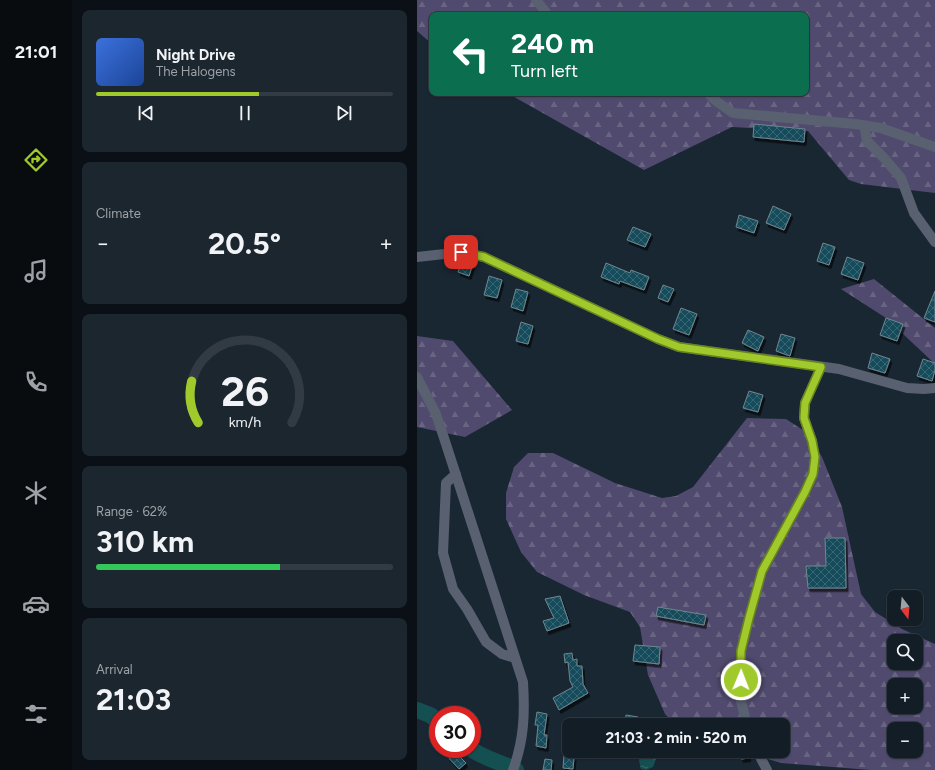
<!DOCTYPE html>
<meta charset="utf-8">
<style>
body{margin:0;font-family:Figtree,sans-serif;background:#1c262e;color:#f1f3f6;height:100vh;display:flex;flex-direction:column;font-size:15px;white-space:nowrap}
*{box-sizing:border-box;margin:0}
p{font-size:13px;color:#9da2a7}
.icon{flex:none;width:22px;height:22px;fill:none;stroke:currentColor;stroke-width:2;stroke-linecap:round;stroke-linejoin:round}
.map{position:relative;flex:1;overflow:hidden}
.side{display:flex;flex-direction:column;gap:10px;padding:10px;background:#0a1015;width:345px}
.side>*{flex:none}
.banner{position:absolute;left:12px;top:12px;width:380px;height:84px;border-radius:8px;box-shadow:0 1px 3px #0004,0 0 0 1px #323b43;background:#0b6e4f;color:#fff;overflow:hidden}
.needle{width:26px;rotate:164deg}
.controls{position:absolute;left:470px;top:590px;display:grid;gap:8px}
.controls a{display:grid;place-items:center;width:36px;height:36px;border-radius:8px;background:#131d26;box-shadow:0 1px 3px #0004,0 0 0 1px #323b43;font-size:20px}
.speed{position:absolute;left:12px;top:706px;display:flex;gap:8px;font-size:20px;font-weight:700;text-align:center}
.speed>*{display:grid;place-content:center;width:52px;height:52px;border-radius:50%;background:#131d26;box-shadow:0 1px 3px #0004,0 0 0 1px #323b43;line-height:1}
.speed .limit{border:6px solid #d22;background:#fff;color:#111}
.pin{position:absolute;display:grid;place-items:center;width:34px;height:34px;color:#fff;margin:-17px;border-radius:8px;box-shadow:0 2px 6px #0006}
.me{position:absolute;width:44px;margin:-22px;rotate:1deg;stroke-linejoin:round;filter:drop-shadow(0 0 3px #0008)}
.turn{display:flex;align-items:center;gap:14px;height:84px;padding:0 16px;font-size:18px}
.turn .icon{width:52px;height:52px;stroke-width:2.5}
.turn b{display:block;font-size:28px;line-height:34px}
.big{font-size:30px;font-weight:700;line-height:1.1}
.side .tile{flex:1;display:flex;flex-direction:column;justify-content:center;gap:6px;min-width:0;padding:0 14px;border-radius:8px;background:#1c262e}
.side .dial{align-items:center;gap:0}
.dial svg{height:104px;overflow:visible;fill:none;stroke:#323b43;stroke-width:7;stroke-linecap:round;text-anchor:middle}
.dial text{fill:#f1f3f6;stroke:none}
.song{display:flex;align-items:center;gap:12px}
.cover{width:48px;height:48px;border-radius:6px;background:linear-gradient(135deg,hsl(220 70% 55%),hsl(220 70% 35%))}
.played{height:4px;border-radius:2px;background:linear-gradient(90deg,#a0c92b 55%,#323b43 55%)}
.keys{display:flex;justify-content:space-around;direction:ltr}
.heat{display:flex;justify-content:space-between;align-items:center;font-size:22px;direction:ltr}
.charge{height:6px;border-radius:3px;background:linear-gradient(90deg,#34c759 62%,#323b43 0)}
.trip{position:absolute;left:145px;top:718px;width:228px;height:40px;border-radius:8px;background:#131d26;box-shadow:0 1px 3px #0004,0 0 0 1px #323b43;font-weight:700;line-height:40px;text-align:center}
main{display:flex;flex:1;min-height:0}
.dock{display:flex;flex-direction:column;width:72px;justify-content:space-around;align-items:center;background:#080c0f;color:#9da2a7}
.dock .icon{width:28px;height:28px}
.dock .selected{color:#a0c92b}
.dock b{font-size:18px;color:#f1f3f6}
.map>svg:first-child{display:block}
</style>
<main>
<nav class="dock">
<b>21:01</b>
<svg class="icon selected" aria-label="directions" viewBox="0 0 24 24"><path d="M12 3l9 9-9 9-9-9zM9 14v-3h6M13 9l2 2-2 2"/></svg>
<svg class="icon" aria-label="music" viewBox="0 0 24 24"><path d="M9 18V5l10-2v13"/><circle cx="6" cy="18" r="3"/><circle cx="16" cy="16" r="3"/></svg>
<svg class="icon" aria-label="phone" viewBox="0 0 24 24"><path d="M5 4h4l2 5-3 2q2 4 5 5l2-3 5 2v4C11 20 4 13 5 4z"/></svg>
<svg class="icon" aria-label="climate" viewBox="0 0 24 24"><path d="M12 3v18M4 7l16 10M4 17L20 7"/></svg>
<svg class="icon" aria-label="car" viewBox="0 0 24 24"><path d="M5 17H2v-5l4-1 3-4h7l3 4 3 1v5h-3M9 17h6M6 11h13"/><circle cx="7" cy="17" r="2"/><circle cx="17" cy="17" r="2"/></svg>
<svg class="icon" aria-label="filters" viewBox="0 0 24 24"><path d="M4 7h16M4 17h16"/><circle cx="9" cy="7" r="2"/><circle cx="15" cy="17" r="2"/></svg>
</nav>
<section class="side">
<div class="tile">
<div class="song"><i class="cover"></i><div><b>Night Drive</b><p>The Halogens</p></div></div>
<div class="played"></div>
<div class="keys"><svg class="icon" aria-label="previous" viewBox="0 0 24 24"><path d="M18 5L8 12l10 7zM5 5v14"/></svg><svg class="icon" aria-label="pause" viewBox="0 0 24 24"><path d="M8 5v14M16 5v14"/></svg><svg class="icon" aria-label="next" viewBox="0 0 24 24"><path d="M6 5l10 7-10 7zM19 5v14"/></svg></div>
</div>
<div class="tile"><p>Climate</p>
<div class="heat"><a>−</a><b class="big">20.5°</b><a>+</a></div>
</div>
<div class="tile dial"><svg viewBox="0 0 100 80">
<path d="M14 69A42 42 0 1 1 86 69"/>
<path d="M14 69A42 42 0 0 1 9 37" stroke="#a0c92b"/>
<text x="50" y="56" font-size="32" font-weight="700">26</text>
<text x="50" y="72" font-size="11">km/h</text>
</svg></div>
<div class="tile"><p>Range · 62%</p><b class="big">310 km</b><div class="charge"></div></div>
<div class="tile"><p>Arrival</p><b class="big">21:03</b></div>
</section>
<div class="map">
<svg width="518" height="770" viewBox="0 0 518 770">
<defs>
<pattern id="forest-firs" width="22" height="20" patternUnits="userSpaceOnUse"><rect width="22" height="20" fill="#504a6e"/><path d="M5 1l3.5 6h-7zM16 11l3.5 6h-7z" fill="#686482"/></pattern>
<pattern id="water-ripples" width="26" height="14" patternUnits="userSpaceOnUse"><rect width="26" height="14" fill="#145051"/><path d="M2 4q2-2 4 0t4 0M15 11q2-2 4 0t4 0" fill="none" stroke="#35696a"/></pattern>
<pattern id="building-cross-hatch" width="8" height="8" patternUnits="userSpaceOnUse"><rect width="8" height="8" fill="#174c5b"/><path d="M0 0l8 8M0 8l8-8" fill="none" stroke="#386572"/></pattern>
<filter id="shadow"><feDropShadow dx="2" dy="3.5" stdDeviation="0" flood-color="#0009"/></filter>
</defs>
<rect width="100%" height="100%" fill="#192733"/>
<!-- forest -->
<path fill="url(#forest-firs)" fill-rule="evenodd" d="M 0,0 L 518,0 L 518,193 L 444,184 L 432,180 L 391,131 L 315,127 L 227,170 L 90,93 L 389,93 L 389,15 L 15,15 L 15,44 L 0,31 Z
M 457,279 L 518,328 L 518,364 L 469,318 L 424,289 Z
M 0,336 L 36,341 L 95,410 L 48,437 L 0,427 Z
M 330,418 L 369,419 L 389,432 L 405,457 L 425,507 L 444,594 L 458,612 L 485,629 L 518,644 L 518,770 L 454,770 L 364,763 L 324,751 L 366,751 L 366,725 L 258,725 L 248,714 L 231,675 L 223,627 L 213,612 L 167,595 L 120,572 L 104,552 L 89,519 L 89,493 L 97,467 L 111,453 L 136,453 L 198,483 L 245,498 L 259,496 L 276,487 ZM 477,641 L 499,641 L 499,663 L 477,663 ZM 477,685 L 499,685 L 499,707 L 477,707 ZM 477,729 L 499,729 L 499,751 L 477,751 Z"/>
<!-- water -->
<path fill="url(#water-ripples)" d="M 226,754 L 230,756 L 237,755 L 239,759 L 236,767 L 229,770 L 224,769 L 222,761 L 223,755 Z"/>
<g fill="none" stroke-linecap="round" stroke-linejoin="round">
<!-- river -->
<path stroke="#145051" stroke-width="16" d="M 0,710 L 13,715 L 21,721
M 54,749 C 68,759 84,762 99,770"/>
</g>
<!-- building -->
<path fill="url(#building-cross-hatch)" stroke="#6f878e" filter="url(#shadow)" d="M 337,124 L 388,129 L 387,142 L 336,137 Z
M 356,206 L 374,214 L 367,230 L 349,223 Z
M 322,215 L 341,221 L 337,233 L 319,227 Z
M 216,227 L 234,234 L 228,247 L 210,240 Z
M 406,243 L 418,247 L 412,265 L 400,261 Z
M 430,257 L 447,263 L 441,280 L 424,274 Z
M 45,260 L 56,264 L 52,276 L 41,272 Z
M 189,263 L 213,273 L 214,270 L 232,277 L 227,290 L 203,281 L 202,284 L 184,277 Z
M 72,276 L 85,280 L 80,298 L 67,295 Z
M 246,285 L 257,289 L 251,302 L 241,298 Z
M 99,289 L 111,292 L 106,311 L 94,307 Z
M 518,291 L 518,322 L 507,318 Z
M 264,308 L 280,314 L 272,335 L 256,329 Z
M 469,318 L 486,324 L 480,341 L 463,335 Z
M 104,322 L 116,326 L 111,344 L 99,341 Z
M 331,330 L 347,337 L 341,351 L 325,343 Z
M 364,334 L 378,338 L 373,356 L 359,351 Z
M 455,353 L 473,359 L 468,373 L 451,368 Z
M 506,359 L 518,363 L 518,370 L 515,381 L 500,376 Z
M 332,391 L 346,395 L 341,412 L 326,408 Z
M 408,538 L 428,538 L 429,588 L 391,588 L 389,566 L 409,566 Z
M 143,596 L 152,623 L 130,631 L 126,621 L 137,618 L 128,599 Z
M 241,607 L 289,615 L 287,625 L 239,616 Z
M 218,645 L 243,647 L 242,664 L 216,661 Z
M 155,653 L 156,660 L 160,659 L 160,666 L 165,666 L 166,684 L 171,693 L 142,710 L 136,698 L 156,687 L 153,681 L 151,662 L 148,663 L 147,654 Z
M 120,712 L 130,714 L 127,735 L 130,735 L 129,748 L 119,746 L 121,725 L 118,725 Z
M 209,715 L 221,717 L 220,725 L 208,725 Z
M 36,750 L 49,763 L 42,769 L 30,756 Z
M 323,751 L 331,751 L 332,758 L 324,759 Z
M 147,755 L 157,757 L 156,769 L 146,768 Z
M 128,759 L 135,760 L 134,770 L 126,770 Z"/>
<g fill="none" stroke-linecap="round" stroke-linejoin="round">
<!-- minor -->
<path stroke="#596070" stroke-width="10" d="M 119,0 L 131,15
M 291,93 L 299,101 L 316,113 L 438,124 L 464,128 L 518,147
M 447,125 L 450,141 L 467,158 L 484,178 L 497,213 L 518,242
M 0,257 L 45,252 L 67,257 L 241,339 L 262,347 L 422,369 L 490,388 L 507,389 L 518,388
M 0,377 L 19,414 L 27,438 L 106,682 C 108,714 107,740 96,770
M 39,474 L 29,483 L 26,553 L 36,589 L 50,609 L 69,642 L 85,654 L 98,658
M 330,725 L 324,701 L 324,651 L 332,618 L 345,571 L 388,491 L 396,475 L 398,457 L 395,441 L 387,418 L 388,403 L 404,367
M 340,751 L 350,770"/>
</g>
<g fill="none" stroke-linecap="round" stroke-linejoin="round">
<!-- route casing -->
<g stroke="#68831c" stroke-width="10">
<path id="route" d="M 44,252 L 67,257 L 241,339 L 262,347 L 404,367 L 388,403 L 387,418 L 395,441 L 398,457 L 396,474 L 388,492 L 345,571 L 332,618 L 324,651 L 324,680"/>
</g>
<!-- route -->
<use href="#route" stroke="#a0c92b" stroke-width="7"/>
</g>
</svg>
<div class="controls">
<a><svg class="needle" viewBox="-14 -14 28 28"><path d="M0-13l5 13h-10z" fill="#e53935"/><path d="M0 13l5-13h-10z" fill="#9da2a7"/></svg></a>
<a><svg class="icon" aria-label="search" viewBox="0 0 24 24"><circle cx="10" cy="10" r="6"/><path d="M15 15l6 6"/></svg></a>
<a>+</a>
<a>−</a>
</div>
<div class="speed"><div class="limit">30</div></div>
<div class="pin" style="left:44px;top:252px;background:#d93025"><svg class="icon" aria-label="arrive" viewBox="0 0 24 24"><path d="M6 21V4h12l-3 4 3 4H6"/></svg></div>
<svg class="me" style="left:324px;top:680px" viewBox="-20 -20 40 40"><circle r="17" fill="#a0c92b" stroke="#fff" stroke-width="3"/><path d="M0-11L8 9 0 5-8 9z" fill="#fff"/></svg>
<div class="trip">21:03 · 2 min · 520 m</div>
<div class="banner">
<div class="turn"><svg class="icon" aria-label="left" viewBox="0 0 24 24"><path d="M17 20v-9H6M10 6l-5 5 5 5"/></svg><div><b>240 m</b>Turn left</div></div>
</div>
</div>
</main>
